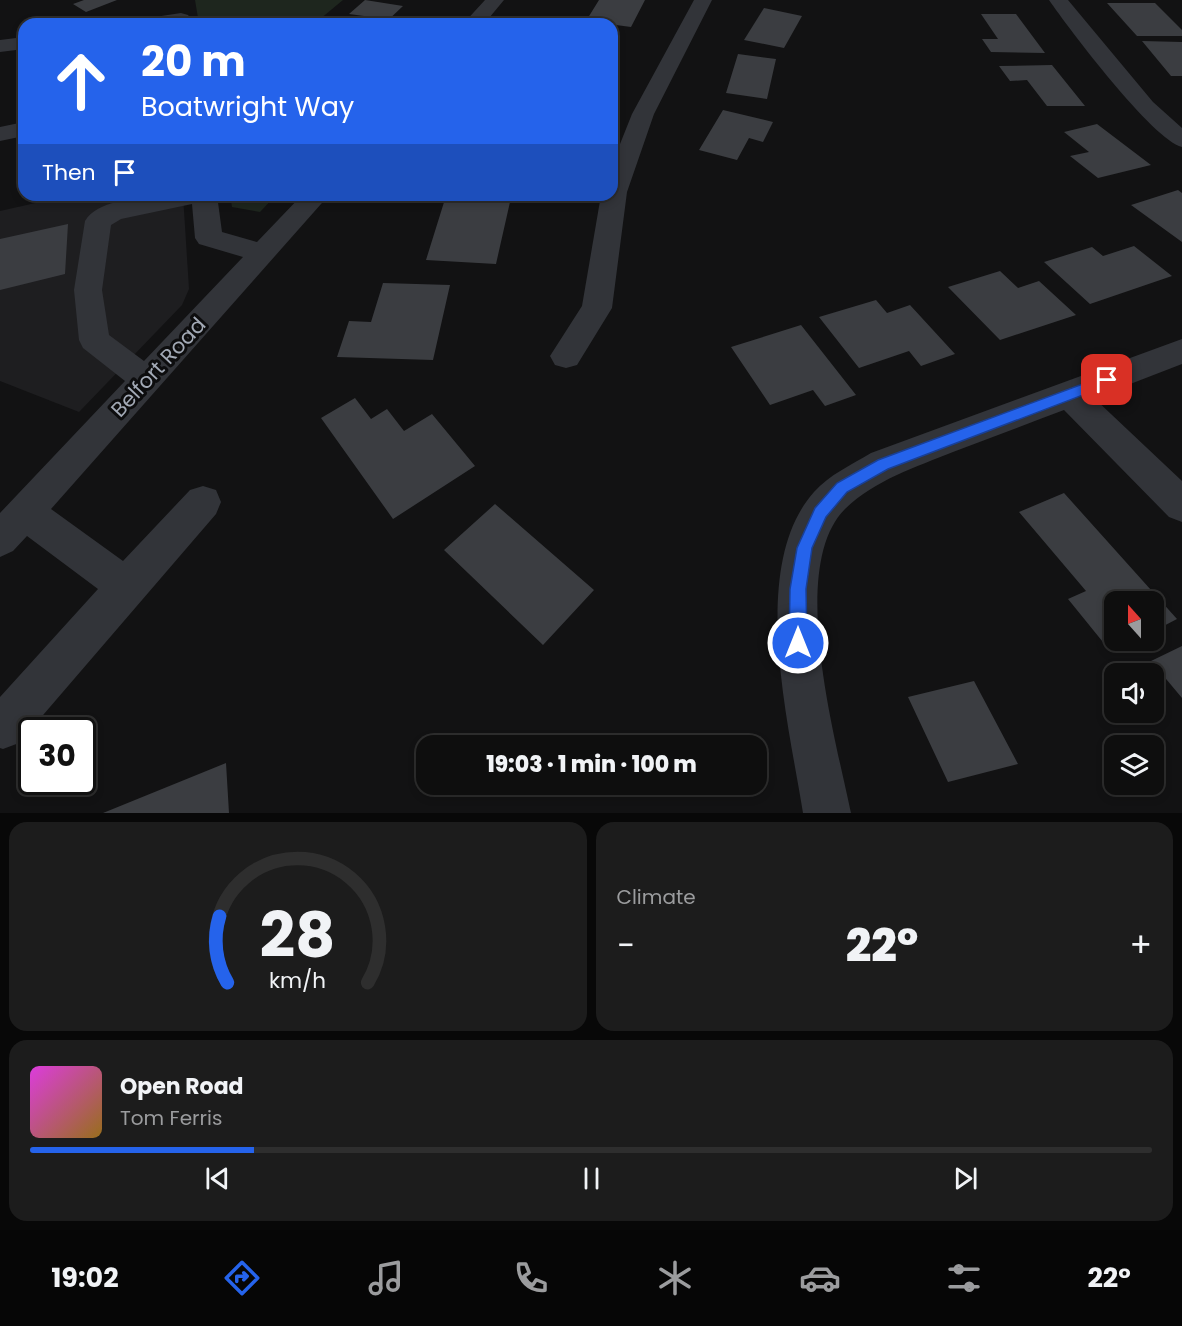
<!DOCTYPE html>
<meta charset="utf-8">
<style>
body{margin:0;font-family:Poppins,sans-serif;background:#1c1c1c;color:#f1f3f6;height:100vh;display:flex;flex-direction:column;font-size:22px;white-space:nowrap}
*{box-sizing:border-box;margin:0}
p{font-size:20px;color:#9b9c9e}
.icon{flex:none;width:33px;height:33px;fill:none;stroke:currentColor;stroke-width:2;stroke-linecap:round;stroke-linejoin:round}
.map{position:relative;height:813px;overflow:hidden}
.details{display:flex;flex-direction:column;gap:9px;padding:9px;background:#080808;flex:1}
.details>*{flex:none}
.guide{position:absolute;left:18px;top:18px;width:600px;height:183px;border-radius:18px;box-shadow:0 3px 9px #0003,0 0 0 2px #2e2e2e;background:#2563eb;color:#fff;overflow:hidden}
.needle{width:39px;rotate:339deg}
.tools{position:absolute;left:1104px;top:591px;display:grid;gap:12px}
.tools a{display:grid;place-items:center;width:60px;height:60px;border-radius:12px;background:#0e0e0e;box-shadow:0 3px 9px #0003,0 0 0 2px #2e2e2e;font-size:30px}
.speed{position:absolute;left:18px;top:717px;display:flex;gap:12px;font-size:30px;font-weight:700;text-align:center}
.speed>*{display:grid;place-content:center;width:78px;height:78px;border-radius:50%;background:#0e0e0e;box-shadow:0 3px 9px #0003,0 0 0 2px #2e2e2e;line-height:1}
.speed .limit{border:3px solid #111;border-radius:9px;background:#fff;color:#111}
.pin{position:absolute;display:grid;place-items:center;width:51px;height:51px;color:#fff;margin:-26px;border-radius:12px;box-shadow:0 3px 9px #0006}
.me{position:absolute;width:66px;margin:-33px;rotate:0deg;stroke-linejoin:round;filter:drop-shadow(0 0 4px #0008)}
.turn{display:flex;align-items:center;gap:21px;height:126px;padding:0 24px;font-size:27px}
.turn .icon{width:78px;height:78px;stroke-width:2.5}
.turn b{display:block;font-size:42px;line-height:51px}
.then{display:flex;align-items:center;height:57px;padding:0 24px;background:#0003;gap:12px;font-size:22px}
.big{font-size:45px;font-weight:800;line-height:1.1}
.details .card{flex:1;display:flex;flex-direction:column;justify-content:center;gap:9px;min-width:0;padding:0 21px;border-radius:18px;background:#1c1c1c}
.details .dial{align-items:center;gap:0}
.dial svg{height:156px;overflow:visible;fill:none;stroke:#2e2e2e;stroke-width:7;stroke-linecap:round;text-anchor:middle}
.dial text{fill:#f1f3f6;stroke:none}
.song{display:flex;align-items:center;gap:18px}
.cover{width:72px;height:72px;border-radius:9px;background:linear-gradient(135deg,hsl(300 70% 55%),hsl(40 70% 35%))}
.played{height:6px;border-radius:3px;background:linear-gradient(90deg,#2563eb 20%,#2e2e2e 20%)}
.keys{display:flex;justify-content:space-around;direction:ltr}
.heat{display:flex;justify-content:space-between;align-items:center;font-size:33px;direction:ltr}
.details .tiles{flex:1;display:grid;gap:9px;grid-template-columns:1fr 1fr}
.card:last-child{grid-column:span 2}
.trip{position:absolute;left:416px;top:735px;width:351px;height:60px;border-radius:18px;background:#0e0e0e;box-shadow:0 3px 9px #0003,0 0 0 2px #2e2e2e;font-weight:800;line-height:60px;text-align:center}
.dock{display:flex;height:96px;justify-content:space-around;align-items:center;background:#060606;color:#9b9c9e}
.dock .icon{width:42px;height:42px}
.dock .selected{color:#2563eb}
.dock b{font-size:27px;color:#f1f3f6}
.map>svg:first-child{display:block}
</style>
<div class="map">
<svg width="1182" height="813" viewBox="0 0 1182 813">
<rect width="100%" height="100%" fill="#121213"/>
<!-- built -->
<path fill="#1e1e20" d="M 71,195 L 183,195 L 189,289 L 182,305 L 79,412 L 0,381 L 0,211 Z"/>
<!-- green -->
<path fill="#1e261e" d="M 195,0 L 343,0 L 314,24 L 199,24 Z
M 230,195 L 276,195 L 260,212 L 232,207 Z"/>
<!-- building -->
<path fill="#3b3d41" d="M 84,0 L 117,0 L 86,12 L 73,4 Z
M 365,0 L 403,6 L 384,24 L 356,24 L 364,16 L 349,14 Z
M 599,0 L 645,0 L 631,27 L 586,21 Z
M 1107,3 L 1155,3 L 1182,30 L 1182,36 L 1137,36 Z
M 764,8 L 802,16 L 784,48 L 744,40 Z
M 981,14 L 1016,14 L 1045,53 L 991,52 L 982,39 L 998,39 Z
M 1142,41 L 1182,42 L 1182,76 L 1171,76 Z
M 738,54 L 776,59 L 767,99 L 726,93 Z
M 1052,65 L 1085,106 L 1047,106 L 1027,80 L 1010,81 L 999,66 Z
M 723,110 L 773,122 L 763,142 L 749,138 L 737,160 L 699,150 Z
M 1097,124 L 1151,165 L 1098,178 L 1070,156 L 1089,152 L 1064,132 Z
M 1178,190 L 1182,193 L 1182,242 L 1131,205 Z
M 445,199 L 510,202 L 496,264 L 426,260 Z
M 68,224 L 65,274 L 0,290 L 0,239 Z
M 1134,246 L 1172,276 L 1090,304 L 1044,262 L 1092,247 L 1103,256 Z
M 1000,271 L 1018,288 L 1039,281 L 1076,315 L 1000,340 L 948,287 Z
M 383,283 L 450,285 L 433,360 L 337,357 L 349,321 L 371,322 Z
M 876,300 L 887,313 L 910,305 L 955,354 L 921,366 L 909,351 L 859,368 L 819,317 Z
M 801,325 L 856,395 L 825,406 L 813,390 L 770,405 L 731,347 Z
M 355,398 L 371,419 L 387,409 L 404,431 L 432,414 L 475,466 L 393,519 L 321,418 Z
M 1064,493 L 1177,619 L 1154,631 L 1154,602 L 1114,602 L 1114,640 L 1134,640 L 1111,652 L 1068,599 L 1086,591 L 1019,512 Z
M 495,504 L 594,590 L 543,645 L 444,550 Z
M 1182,646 L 1182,698 L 1151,661 Z
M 974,681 L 1018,764 L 948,782 L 908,697 Z
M 226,763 L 229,813 L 103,813 Z"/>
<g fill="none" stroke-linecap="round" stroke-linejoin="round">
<!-- minor -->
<path fill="#323439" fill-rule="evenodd" d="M 485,0 L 504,0 L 484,24 L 463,24 Z
M 694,0 L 712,0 L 654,114 L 627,192 L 612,308 L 577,365 L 566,368 L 555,365 L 550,356 L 582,306 L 601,195 L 612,195 L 612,164 L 632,114 Z
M 1049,0 L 1068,0 L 1153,102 L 1182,128 L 1182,147 C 1153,140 1069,29 1049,0 Z
M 181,13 L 188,15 L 191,19 L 188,23 L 132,24 L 135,20 Z
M 24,37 L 24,49 L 0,52 L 0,40 Z
M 24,122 L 24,136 L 0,141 L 0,127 Z
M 155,195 L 217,195 L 222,232 L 257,242 L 302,195 L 329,195 L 51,509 L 123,561 L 190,490 L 203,486 L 216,490 L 221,502 L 216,514 L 19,743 L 3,749 L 0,748 L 0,697 L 98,589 L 27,536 L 13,551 L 0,557 L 0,513 L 125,381 L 83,348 L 79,340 L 74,290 L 85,221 C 98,200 133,200 155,195 ZM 192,204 L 195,238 L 199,244 L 243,257 L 144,361 L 109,335 L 102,290 L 111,225 L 121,219 Z
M 1182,339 L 1182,364 L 1094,398 L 1182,481 L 1182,522 L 1169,517 L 1064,410 C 1027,424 990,438 953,452 C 916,467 875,480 845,509 C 787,567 836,740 851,813 L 803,813 C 789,724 748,566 814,492 C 829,475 851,465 871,453 Z"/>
</g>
<!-- route -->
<path fill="#2563eb" stroke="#184099" stroke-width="1.5" d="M 1107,375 L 1112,376 L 1114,380 L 1112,384 L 888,469 L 847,492 L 826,517 L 812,548 L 806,589 L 807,643 L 804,649 L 798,652 L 792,649 L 789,643 L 790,589 L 797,548 L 815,508 L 837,483 L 878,460 Z"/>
<g text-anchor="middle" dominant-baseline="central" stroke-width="6" stroke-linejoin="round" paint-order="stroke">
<!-- street labels -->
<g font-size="21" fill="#a2a9b5" stroke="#0d0d0e">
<text transform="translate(158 367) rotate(-47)">Belfort Road</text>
</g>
</g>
</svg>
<div class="tools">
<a><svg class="needle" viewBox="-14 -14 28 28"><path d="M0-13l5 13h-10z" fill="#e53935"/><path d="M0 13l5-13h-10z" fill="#9b9c9e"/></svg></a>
<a><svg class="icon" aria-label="sound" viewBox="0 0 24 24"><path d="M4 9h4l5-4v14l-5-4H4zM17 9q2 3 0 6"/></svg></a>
<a><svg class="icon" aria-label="layers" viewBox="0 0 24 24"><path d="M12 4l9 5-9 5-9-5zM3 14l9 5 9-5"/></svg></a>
</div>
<div class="speed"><div class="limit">30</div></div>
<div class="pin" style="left:1107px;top:380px;background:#d93025"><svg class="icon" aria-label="arrive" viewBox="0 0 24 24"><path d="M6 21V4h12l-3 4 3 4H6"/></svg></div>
<svg class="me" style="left:798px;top:643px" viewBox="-20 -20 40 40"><circle r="17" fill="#2563eb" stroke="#fff" stroke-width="3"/><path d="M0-11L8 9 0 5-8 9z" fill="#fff"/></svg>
<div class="trip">19:03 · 1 min · 100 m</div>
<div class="guide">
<div class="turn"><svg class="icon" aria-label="ahead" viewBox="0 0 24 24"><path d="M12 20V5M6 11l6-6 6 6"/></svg><div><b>20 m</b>Boatwright Way</div></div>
<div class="then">Then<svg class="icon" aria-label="arrive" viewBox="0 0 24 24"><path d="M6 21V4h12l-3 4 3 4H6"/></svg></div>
</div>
</div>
<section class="details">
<div class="tiles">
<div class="card dial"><svg viewBox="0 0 100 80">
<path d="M14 69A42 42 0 1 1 86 69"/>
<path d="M14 69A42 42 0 0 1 10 35" stroke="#2563eb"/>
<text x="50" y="56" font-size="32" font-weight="700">28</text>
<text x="50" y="72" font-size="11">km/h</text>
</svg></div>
<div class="card"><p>Climate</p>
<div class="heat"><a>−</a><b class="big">22°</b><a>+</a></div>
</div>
<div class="card">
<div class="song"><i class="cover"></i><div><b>Open Road</b><p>Tom Ferris</p></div></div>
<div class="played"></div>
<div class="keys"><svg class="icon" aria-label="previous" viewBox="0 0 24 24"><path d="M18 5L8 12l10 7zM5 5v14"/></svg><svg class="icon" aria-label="pause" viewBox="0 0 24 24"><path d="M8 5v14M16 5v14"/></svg><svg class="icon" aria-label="next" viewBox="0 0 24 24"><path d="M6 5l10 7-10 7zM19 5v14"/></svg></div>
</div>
</div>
</section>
<nav class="dock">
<b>19:02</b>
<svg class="icon selected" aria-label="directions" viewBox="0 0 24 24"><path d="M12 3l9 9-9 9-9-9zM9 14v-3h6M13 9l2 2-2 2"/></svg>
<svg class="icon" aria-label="music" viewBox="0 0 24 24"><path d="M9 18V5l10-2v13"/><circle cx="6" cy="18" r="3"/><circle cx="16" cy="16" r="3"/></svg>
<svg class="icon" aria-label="phone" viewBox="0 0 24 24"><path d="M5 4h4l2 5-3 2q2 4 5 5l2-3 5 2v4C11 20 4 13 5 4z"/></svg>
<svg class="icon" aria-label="climate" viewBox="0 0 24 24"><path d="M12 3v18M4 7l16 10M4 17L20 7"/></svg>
<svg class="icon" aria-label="car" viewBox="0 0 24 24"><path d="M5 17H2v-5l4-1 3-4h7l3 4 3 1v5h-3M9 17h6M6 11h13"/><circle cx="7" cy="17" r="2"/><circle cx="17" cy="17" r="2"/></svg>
<svg class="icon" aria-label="filters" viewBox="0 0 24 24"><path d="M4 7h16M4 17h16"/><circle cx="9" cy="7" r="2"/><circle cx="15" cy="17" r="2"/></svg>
<b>22°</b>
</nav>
